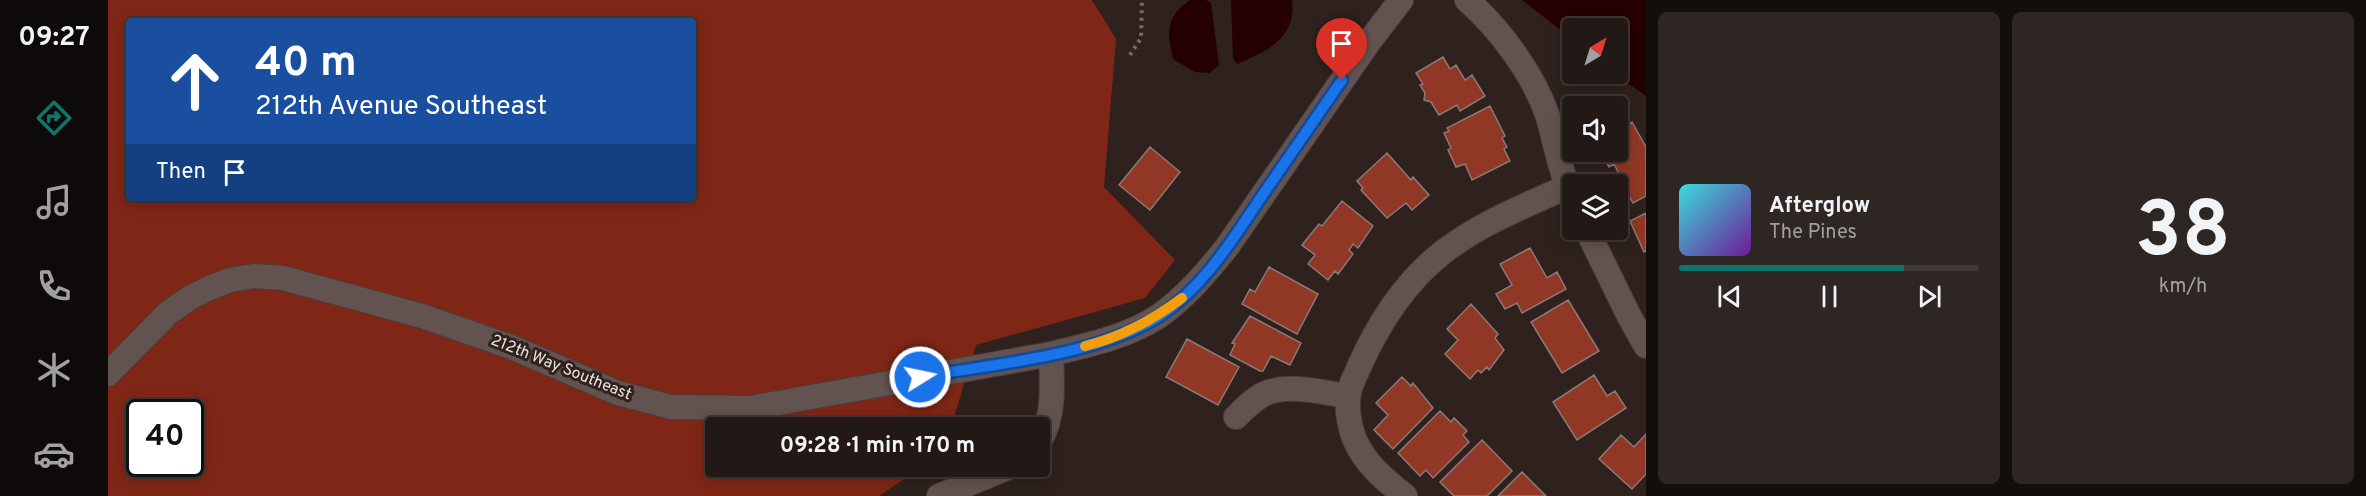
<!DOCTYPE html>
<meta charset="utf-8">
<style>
body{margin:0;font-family:Overpass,sans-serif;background:#2e2623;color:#f1f3f6;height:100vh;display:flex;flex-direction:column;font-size:22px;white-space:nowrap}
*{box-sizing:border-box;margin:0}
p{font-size:20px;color:#a2a0a1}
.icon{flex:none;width:33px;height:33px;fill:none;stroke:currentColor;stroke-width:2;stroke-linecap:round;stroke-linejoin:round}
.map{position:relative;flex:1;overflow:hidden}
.drawer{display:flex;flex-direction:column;gap:12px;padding:12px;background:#130e0c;width:720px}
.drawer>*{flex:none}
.hud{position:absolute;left:18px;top:18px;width:570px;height:183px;border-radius:6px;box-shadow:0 3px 15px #0003,0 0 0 2px #3f3835;background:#1a4fa0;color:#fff;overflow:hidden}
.needle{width:39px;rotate:38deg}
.tools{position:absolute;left:1454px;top:18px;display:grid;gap:12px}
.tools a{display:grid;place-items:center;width:66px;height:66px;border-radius:6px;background:#221916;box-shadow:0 3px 15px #0003,0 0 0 2px #3f3835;font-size:30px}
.speed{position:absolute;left:18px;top:399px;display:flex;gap:12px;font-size:30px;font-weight:700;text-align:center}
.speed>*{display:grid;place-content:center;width:78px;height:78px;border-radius:50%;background:#221916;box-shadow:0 3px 15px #0003,0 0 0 2px #3f3835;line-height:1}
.speed .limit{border:3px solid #111;border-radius:9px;background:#fff;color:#111}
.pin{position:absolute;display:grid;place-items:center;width:51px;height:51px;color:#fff;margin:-62px -26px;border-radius:50% 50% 50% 0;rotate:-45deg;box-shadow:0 0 6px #0007}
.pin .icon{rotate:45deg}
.me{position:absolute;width:66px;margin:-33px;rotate:80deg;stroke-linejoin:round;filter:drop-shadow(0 0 4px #0008)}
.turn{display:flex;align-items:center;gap:21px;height:126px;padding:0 30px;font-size:27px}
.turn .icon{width:78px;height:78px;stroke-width:2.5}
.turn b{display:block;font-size:42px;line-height:51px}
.then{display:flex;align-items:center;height:57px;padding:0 30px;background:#0003;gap:12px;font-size:22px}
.drawer .widget{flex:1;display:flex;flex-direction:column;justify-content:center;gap:9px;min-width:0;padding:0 21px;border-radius:9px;background:#2e2623}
.drawer .dial{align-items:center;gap:0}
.dial b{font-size:78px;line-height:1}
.song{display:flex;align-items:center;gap:18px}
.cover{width:72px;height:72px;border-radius:9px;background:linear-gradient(135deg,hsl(180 70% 55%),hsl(280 70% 35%))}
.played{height:6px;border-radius:3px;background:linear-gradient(90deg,#0f766e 75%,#3f3835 75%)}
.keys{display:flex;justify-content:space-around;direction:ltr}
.drawer .tiles{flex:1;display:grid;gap:12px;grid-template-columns:repeat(2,1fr)}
.trip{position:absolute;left:597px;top:417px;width:345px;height:60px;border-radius:6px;background:#221916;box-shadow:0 3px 15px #0003,0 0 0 2px #3f3835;font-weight:700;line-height:60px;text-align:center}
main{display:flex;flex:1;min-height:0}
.tab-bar{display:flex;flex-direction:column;width:108px;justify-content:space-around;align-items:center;background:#0e0a09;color:#a2a0a1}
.tab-bar .icon{width:42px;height:42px}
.tab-bar .active{color:#0f766e}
.tab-bar b{font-size:27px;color:#f1f3f6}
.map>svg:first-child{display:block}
</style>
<main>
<nav class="tab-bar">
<b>09:27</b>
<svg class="icon active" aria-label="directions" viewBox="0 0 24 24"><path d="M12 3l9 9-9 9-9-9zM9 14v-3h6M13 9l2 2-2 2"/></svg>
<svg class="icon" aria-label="music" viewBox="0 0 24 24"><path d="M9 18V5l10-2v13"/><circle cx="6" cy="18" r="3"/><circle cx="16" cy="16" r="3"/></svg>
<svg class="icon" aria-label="phone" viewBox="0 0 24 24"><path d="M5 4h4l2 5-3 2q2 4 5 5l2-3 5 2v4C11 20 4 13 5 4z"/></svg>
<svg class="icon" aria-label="climate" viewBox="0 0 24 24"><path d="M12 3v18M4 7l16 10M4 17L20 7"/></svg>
<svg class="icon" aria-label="car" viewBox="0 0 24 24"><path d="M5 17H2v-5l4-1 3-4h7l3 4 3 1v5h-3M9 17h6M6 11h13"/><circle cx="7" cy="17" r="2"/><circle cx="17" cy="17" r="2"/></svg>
</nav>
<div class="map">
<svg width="1538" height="496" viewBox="0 0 1538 496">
<rect width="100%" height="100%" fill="#2e211e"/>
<!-- forest -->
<path fill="#7f2616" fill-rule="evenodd" d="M 0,0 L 984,0 L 1008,39 L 996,187 L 1067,260 L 1037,298 L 868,345 L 843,427 L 608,428 L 608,466 L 814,467 L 771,496 L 0,496 ZM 21,21 L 585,21 L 585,198 L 21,198 ZM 32,412 L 82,412 L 82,464 L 32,464 Z"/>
<!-- water -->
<path fill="#250000" d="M 1082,0 L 1098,0 L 1103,3 L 1111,65 L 1102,73 L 1087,72 L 1065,59 C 1059,31 1057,18 1082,0 Z
M 1123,0 L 1184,0 C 1189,38 1159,51 1129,64 L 1125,58 Z
M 1414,0 L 1538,0 L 1538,96 L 1507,74 L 1509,74 L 1509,28 L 1464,28 L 1464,39 Z"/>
<!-- building -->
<path fill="#913726" stroke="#8b7a77" stroke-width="1.5" d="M 1335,57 L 1342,69 L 1348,65 L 1357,80 L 1364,75 L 1377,96 L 1352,111 L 1349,105 L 1331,115 L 1323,102 L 1316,100 L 1317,93 L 1312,85 L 1315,84 L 1308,73 Z
M 1382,106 L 1397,136 L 1394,138 L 1399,147 L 1396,149 L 1402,161 L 1364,180 L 1357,164 L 1348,167 L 1340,150 L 1343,148 L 1336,133 L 1341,131 L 1339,128 Z
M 1524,122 L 1538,147 L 1538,196 L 1525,203 L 1519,193 L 1516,194 L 1505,174 L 1510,172 L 1506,164 L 1501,167 L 1493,152 L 1509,152 L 1509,131 Z
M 1042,147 L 1072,172 L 1042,210 L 1011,185 Z
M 1279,153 L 1303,180 L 1305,177 L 1321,195 L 1304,210 L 1298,203 L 1279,218 L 1253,190 L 1255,188 L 1249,181 Z
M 1234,201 L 1265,226 L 1250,248 L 1245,244 L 1241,250 L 1245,254 L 1230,274 L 1227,271 L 1220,280 L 1200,264 L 1207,255 L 1194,245 L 1211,224 L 1214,226 Z
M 1538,213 L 1538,251 L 1536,252 L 1522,221 Z
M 1422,248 L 1439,278 L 1449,272 L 1458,289 L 1414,313 L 1409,303 L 1397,309 L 1388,294 L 1404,285 L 1392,264 Z
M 1161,267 L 1210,294 L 1189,334 L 1134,304 L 1142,289 L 1147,292 Z
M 1460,300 L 1491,351 L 1454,373 L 1423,322 Z
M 1363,304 L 1390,334 L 1387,338 L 1396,350 L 1381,370 L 1379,367 L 1373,373 L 1370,370 L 1362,379 L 1337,354 L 1350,340 L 1339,329 Z
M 1142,316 L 1193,343 L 1182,365 L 1163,356 L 1155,371 L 1152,371 L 1122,355 L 1127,344 L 1124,343 Z
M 1079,339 L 1131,367 L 1110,405 L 1058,377 Z
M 1486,375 L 1499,396 L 1507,391 L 1518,408 L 1469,440 L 1445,402 Z
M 1294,377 L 1303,386 L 1305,383 L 1325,408 L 1285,449 L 1266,430 L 1280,415 L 1268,403 Z
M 1332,411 L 1343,422 L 1346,418 L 1359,431 L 1355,435 L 1361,442 L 1325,478 L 1318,470 L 1312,476 L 1290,453 Z
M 1538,434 L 1538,474 L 1524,489 L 1491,459 L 1513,435 L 1526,447 Z
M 1374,440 L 1404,471 L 1379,496 L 1346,496 L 1332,482 Z
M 1414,472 L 1438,496 L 1390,496 Z"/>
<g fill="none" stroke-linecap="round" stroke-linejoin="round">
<!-- minor casing -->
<g stroke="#493e3c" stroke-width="26">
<path id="minor" d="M 1359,0 C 1392,29 1426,75 1440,117 C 1448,144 1452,172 1464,197
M 1479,230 L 1521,316 L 1538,346
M 0,374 L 60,313 L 80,299 L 99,289 L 122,280 L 146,276 L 175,278 L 314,316 L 403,347 L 510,393 L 563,407 L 642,408 L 943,354 C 979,345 1020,337 1051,316 C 1078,297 1099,272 1119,247 L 1260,43 L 1293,0
M 1128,417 C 1137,408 1148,396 1161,392 C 1185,384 1216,393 1240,396
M 932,441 C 947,414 944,384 943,354
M 831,496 L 904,466
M 1297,496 C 1276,479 1256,463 1246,438 C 1241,425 1238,407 1241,393 C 1242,384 1248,375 1251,367 C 1270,324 1296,283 1334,253 C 1371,224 1416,206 1459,187"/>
</g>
<!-- path -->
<path stroke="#786c69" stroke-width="4" stroke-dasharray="3 4.5" stroke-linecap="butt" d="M 1022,55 L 1033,38 L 1034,0"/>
<!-- minor -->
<use href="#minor" stroke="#635350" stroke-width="24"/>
</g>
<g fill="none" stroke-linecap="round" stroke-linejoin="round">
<!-- route casing -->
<g stroke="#114b97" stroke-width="15">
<path id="route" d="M 812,377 C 885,364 987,356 1050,317 C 1096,288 1126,237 1156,193 C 1182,155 1208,118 1234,80"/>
</g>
<!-- route -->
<use href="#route" stroke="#1a73e8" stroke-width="10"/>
<!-- slow -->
<path stroke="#f59e0b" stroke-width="10" d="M 977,346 C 1013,337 1045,320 1074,298"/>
</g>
<g text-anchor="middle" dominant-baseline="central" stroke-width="6" stroke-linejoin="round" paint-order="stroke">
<!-- street labels -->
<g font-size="16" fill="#ece2e0" stroke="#2e211e">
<text transform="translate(453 368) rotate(22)">212th Way Southeast</text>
</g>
</g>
</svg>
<div class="tools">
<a><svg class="needle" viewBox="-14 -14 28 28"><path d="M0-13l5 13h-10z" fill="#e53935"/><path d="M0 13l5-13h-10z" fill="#a2a0a1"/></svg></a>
<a><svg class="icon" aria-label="sound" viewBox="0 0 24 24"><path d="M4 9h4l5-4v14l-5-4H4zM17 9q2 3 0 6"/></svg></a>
<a><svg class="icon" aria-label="layers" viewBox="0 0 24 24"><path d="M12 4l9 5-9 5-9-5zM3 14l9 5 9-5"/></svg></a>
</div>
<div class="speed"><div class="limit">40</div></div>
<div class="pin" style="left:1234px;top:80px;background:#d93025"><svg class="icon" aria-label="arrive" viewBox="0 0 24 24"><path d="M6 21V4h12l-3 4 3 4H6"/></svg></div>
<svg class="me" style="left:812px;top:377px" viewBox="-20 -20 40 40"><circle r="17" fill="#1a73e8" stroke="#fff" stroke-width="3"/><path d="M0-11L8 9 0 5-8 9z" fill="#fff"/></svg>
<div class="trip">09:28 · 1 min · 170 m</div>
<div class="hud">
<div class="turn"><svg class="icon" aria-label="ahead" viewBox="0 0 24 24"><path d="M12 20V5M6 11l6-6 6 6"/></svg><div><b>40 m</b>212th Avenue Southeast</div></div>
<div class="then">Then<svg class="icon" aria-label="arrive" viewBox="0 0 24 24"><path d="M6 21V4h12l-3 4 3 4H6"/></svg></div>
</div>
</div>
<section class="drawer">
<div class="tiles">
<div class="widget">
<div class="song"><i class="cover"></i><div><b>Afterglow</b><p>The Pines</p></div></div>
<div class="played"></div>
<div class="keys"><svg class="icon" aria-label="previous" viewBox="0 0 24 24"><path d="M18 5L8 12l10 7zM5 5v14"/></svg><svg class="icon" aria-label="pause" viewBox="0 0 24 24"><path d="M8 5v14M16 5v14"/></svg><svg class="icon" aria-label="next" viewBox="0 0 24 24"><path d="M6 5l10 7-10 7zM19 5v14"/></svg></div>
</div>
<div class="widget dial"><b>38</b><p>km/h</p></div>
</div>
</section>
</main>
